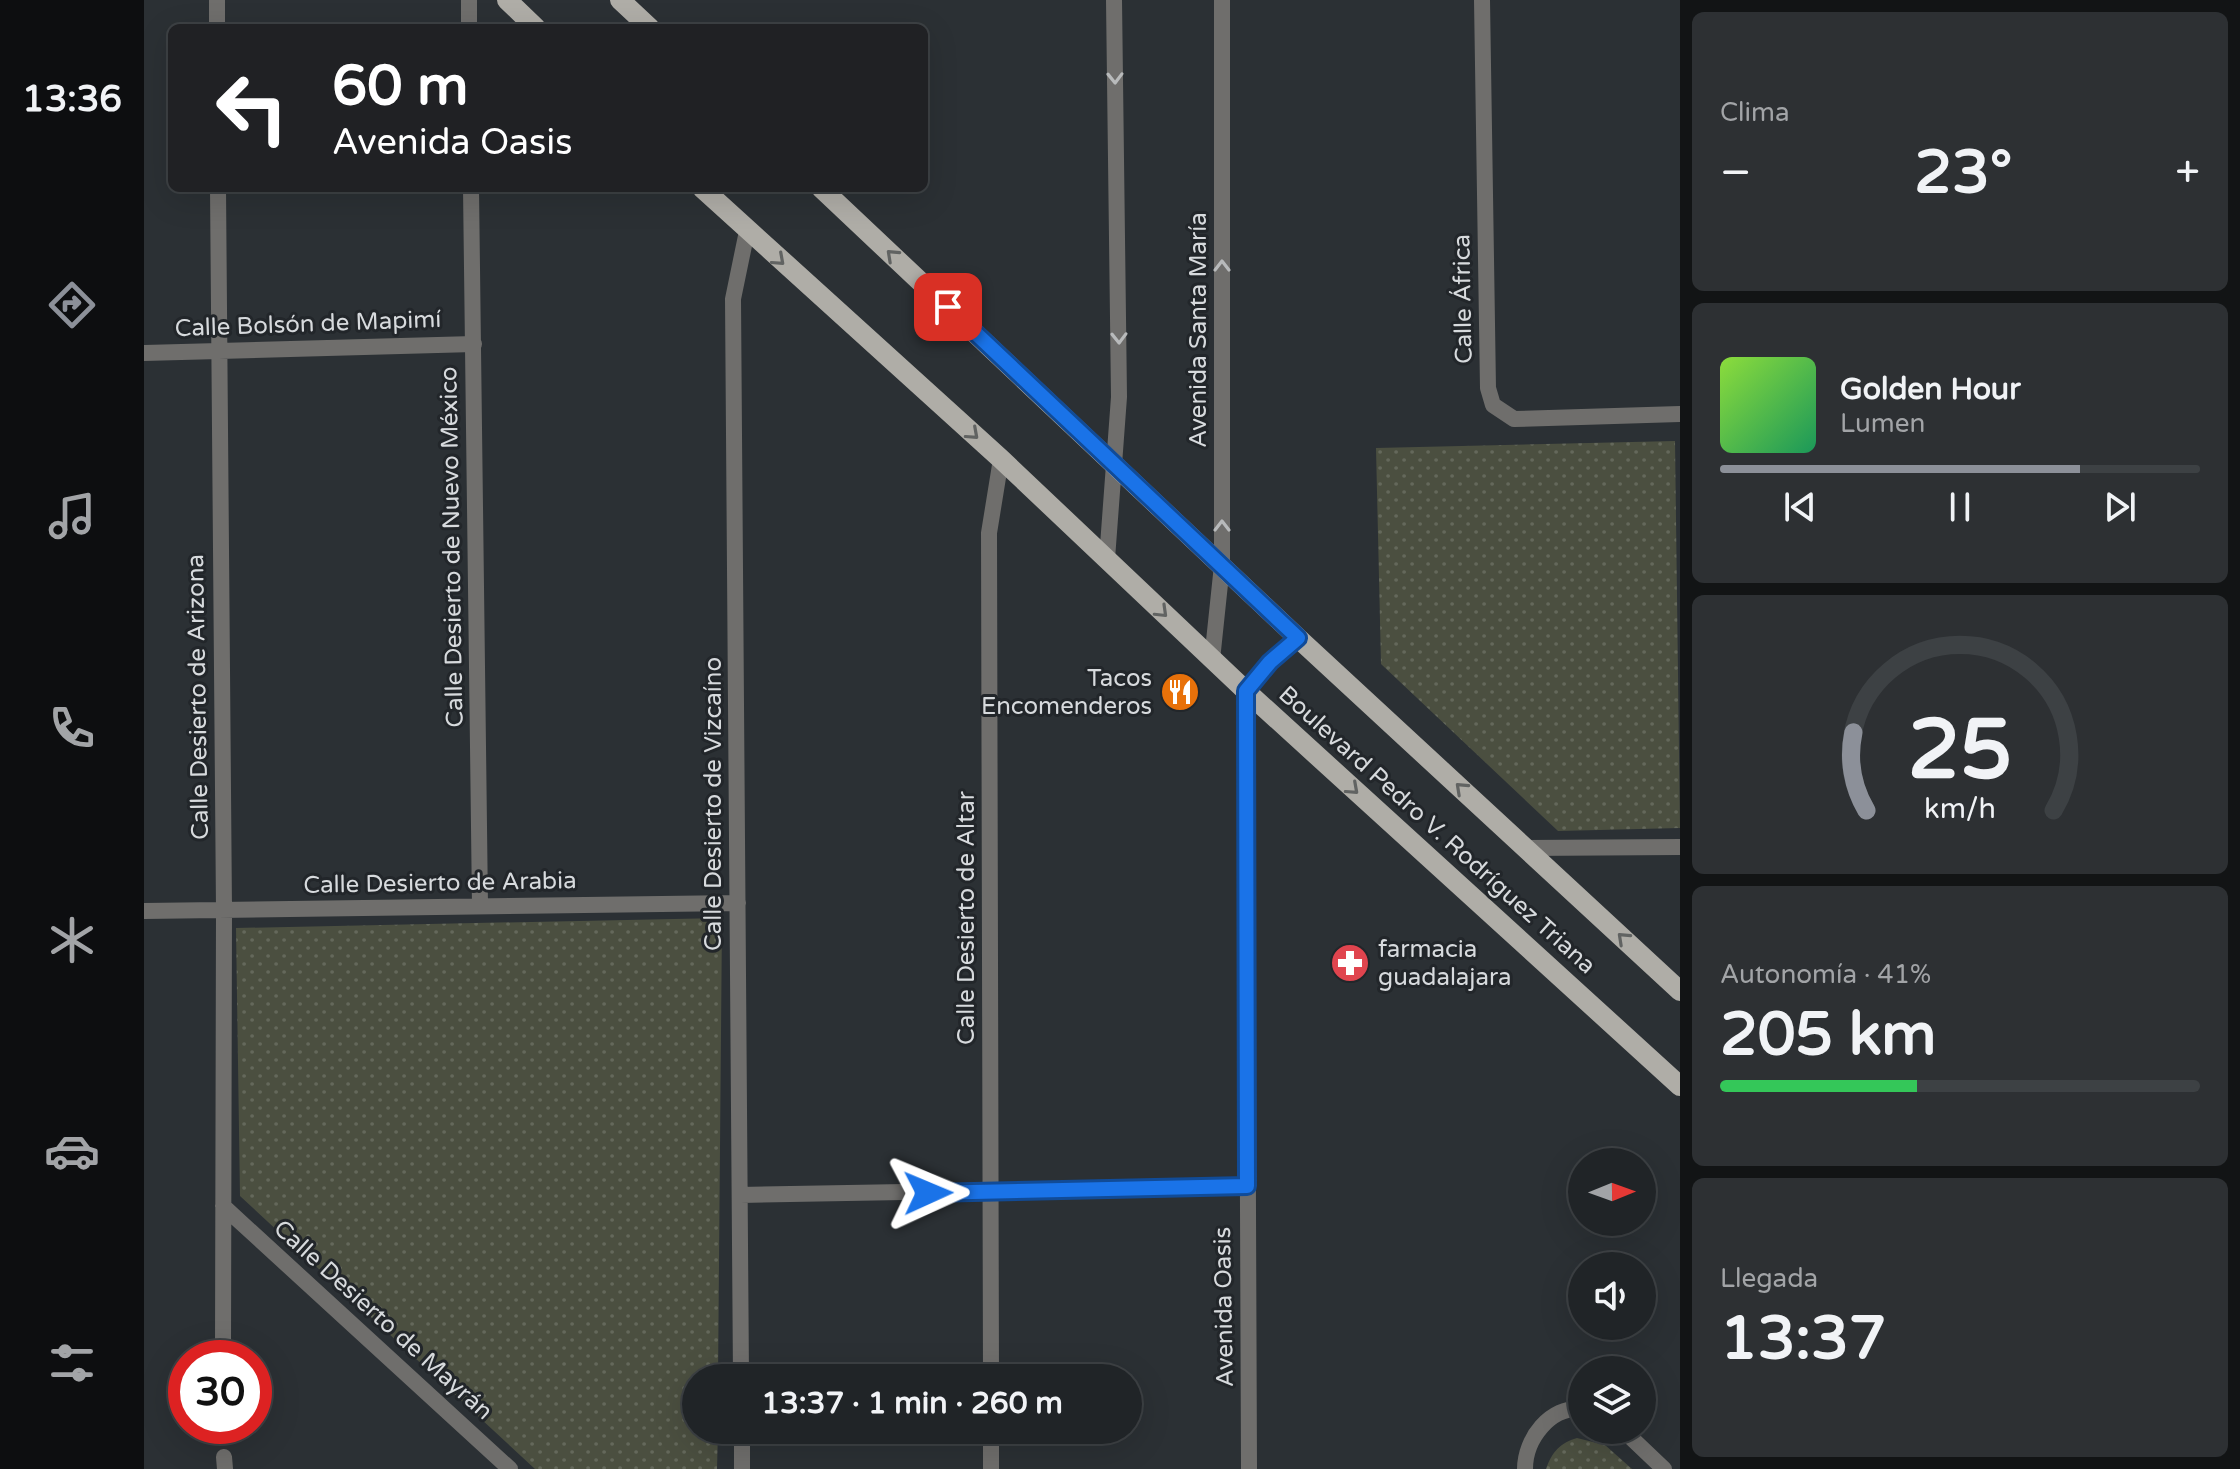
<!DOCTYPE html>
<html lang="es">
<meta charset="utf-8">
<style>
body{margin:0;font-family:"Varela Round",sans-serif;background:#2d3033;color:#f1f3f6;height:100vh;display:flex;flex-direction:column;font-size:30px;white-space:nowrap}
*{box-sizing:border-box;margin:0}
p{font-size:26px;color:#a2a4a7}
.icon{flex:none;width:44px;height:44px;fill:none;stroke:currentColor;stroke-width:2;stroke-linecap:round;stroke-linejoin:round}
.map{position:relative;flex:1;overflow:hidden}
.sheet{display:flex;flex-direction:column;gap:12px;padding:12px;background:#121415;width:560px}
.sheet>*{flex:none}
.hud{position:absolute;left:24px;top:24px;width:760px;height:168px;border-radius:12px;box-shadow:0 8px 32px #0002,0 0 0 2px #3d4144;background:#202124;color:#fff;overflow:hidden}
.needle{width:52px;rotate:89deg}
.tools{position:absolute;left:1424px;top:1148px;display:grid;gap:16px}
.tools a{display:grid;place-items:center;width:88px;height:88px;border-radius:50%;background:#202427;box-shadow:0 8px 32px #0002,0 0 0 2px #3d4144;font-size:40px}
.speed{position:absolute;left:24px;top:1340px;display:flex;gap:16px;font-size:40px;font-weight:700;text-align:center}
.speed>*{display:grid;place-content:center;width:104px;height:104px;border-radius:50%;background:#202427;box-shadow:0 8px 32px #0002,0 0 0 2px #3d4144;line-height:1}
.speed .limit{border:12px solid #d22;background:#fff;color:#111}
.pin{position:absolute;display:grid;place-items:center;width:68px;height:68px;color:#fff;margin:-34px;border-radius:16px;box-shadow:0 4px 12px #0006}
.me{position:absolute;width:88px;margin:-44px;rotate:89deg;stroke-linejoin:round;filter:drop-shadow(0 0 6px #0008)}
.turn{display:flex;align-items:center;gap:28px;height:168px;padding:0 32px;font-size:36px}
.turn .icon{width:104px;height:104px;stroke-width:2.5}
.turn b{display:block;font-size:56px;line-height:68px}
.big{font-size:60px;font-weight:700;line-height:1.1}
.sheet .widget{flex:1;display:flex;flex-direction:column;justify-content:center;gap:12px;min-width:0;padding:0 28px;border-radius:12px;background:#2d3033}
.sheet .dial{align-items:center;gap:0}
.dial svg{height:208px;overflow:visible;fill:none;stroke:#3d4144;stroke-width:7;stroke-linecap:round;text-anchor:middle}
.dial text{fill:#f1f3f6;stroke:none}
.song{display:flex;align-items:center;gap:24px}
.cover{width:96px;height:96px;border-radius:12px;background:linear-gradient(135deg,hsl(90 70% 55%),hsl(150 70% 35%))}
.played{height:8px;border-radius:4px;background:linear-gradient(90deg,#8c9099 75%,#3d4144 75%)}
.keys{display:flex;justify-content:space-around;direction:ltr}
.heat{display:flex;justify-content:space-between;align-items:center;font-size:44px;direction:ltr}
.charge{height:12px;border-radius:6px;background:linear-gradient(90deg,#34c759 41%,#3d4144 0)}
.trip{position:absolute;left:538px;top:1364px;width:460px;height:80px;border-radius:40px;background:#202427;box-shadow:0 8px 32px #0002,0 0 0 2px #3d4144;font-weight:700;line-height:80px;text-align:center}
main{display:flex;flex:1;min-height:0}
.tab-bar{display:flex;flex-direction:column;width:144px;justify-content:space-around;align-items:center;background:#0d0e10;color:#a2a4a7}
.tab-bar .icon{width:56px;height:56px}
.tab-bar .on{color:#8c9099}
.tab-bar b{font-size:36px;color:#f1f3f6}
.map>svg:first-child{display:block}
</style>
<main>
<nav class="tab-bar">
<b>13:36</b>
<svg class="icon on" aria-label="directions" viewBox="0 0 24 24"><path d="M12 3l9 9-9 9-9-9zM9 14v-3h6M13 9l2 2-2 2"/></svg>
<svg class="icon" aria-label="music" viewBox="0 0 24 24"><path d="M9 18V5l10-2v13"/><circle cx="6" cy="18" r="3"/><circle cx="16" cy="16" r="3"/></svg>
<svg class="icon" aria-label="phone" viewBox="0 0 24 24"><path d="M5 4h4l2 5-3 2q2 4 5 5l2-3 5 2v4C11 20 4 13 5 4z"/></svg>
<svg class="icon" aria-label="climate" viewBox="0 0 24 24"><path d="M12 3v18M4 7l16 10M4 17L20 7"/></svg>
<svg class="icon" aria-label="car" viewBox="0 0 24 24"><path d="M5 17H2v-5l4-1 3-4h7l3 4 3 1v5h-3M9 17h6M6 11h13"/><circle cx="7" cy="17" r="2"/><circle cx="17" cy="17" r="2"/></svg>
<svg class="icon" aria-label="filters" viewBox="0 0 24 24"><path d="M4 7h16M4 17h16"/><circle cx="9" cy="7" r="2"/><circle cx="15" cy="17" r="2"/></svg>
</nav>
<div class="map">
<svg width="1536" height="1469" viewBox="0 0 1536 1469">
<defs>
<pattern id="park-dots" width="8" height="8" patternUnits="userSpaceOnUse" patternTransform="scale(2)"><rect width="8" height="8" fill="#4b4f40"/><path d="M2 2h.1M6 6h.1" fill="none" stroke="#64685b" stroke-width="1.8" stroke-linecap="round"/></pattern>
</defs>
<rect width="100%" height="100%" fill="#2b3034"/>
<!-- park -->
<path fill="url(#park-dots)" d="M 1531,441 L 1536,828 L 1414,831 L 1237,664 L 1232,448 Z
M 578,918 L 574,1378 L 552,1378 L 552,1430 L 574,1430 L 573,1469 L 391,1469 L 96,1196 L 92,928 Z
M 1433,1438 L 1461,1445 L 1488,1469 L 1402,1469 C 1408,1452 1416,1443 1433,1438 Z"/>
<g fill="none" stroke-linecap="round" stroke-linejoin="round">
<!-- minor -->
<path stroke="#6f6e6c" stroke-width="16" d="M 73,0 L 73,28
M 325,0 L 325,28
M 1338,0 L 1344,388 L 1349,405 L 1370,419 L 1536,414
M 74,188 L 80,910 L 79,1350
M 327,188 L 336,906
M 0,353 L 330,344
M 963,559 L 975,397 L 970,0
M 1068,660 L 1078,565 L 1078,0
M 1381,848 L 1536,847
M 0,911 L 594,903
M 596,1195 L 1103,1186
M 79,1206 L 366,1469
M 597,1378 L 589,299 L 603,231
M 847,1378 L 845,533 L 857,459
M 598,1430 L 598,1469
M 847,1430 L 847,1469
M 1479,1430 L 1520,1469
M 80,1457 L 81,1469
M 1105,1469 L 1102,691 L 1126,662 L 1154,638
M 1381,1469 C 1381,1439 1406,1406 1438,1409"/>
<!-- primary -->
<path stroke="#afada7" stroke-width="20" d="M 363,0 L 392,28
M 476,0 L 506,28
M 558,188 L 857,459 L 1102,691 L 1536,1086
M 677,188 L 1154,638 L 1536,991"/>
</g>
<!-- one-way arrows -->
<defs><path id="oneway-chevron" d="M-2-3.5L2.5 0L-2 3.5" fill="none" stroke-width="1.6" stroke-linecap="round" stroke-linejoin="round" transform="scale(2)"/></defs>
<g stroke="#b8babb">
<use href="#oneway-chevron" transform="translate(971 78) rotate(89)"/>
<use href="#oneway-chevron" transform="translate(1078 266) rotate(-90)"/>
<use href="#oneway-chevron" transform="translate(975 338) rotate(89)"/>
<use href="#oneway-chevron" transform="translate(1078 526) rotate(-90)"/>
</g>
<g stroke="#616362">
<use href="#oneway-chevron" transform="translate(748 255) rotate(-137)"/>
<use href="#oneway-chevron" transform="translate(635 260) rotate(42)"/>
<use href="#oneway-chevron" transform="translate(829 434) rotate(42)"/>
<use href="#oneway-chevron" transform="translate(1018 612) rotate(44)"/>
<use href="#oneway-chevron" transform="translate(1317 788) rotate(-137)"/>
<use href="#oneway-chevron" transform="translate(1209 789) rotate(42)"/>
<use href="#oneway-chevron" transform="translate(1479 938) rotate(-137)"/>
</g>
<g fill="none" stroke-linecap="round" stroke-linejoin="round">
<!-- route casing -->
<g stroke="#114b97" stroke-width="20">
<path id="route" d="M 784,1193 L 1103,1186 L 1102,691 L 1126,662 L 1154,638 L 804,307"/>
</g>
<!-- route -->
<use href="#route" stroke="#1a73e8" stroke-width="14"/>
</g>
<!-- icons -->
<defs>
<g id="restaurant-disc" transform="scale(2)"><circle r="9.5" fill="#e8710a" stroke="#22262a"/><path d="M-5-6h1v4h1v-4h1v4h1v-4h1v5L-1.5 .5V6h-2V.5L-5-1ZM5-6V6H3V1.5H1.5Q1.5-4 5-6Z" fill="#fff"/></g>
<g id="pharmacy-disc" transform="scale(2)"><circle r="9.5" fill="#e0444e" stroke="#22262a"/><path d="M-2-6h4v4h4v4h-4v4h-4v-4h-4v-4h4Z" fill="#fff"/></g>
</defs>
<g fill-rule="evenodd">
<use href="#restaurant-disc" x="1036" y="692"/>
<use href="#pharmacy-disc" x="1206" y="963"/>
</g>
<g text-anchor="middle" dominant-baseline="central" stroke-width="6" stroke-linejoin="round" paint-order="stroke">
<!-- street labels -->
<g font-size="24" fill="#d7dadd" stroke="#22262a">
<text transform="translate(1319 299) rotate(-91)">Calle África</text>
<text transform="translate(164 324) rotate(-2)">Calle Bolsón de Mapimí</text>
<text transform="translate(1054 330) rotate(-90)">Avenida Santa María</text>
<text transform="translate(308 547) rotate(-91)">Calle Desierto de Nuevo México</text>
<text transform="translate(54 697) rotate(-91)">Calle Desierto de Arizona</text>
<text transform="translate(569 804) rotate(-90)">Calle Desierto de Vizcaíno</text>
<text transform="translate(1293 830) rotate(42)">Boulevard Pedro V. Rodríguez Triana</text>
<text transform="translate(296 883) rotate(-1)">Calle Desierto de Arabia</text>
<text transform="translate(822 918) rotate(-90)">Calle Desierto de Altar</text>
<text transform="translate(1080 1307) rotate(-91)">Avenida Oasis</text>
<text transform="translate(239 1320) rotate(42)">Calle Desierto de Mayrán</text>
</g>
<!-- poi labels -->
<g font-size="24" fill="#d7dadd" stroke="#22262a" text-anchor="end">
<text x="1008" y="678">Tacos<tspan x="1008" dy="28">Encomenderos</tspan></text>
<text x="1234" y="949" text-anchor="start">farmacia<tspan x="1234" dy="28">guadalajara</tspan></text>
</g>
</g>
</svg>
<div class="tools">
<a><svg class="needle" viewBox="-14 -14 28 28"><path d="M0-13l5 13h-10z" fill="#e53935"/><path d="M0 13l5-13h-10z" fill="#a2a4a7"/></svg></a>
<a><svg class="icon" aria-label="sound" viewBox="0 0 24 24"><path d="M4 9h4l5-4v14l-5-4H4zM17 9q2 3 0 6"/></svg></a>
<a><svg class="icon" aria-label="layers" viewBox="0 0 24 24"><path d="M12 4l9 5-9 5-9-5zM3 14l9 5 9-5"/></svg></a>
</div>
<div class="speed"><div class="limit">30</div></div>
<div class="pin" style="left:804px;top:307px;background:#d93025"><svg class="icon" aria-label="arrive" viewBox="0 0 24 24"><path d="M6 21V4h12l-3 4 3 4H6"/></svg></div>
<svg class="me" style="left:784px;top:1193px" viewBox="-20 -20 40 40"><path d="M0-17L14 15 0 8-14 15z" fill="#1a73e8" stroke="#fff" stroke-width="4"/></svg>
<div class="trip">13:37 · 1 min · 260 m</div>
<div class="hud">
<div class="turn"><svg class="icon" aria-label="left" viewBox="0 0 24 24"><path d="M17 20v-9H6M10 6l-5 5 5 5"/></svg><div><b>60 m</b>Avenida Oasis</div></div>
</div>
</div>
<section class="sheet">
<div class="widget"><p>Clima</p>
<div class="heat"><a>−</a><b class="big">23°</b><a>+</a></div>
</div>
<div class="widget">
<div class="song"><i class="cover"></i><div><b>Golden Hour</b><p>Lumen</p></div></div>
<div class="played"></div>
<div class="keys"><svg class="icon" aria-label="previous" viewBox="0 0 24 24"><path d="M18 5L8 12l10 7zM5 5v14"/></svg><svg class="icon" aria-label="pause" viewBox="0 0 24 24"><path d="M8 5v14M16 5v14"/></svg><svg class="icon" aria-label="next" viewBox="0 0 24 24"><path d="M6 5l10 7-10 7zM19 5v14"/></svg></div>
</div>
<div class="widget dial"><svg viewBox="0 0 100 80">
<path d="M14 69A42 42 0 1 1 86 69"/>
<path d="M14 69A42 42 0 0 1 9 39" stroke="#8c9099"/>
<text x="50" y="56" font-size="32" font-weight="700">25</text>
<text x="50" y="72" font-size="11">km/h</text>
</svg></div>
<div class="widget"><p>Autonomía · 41%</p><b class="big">205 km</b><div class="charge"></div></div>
<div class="widget"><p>Llegada</p><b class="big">13:37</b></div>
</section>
</main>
